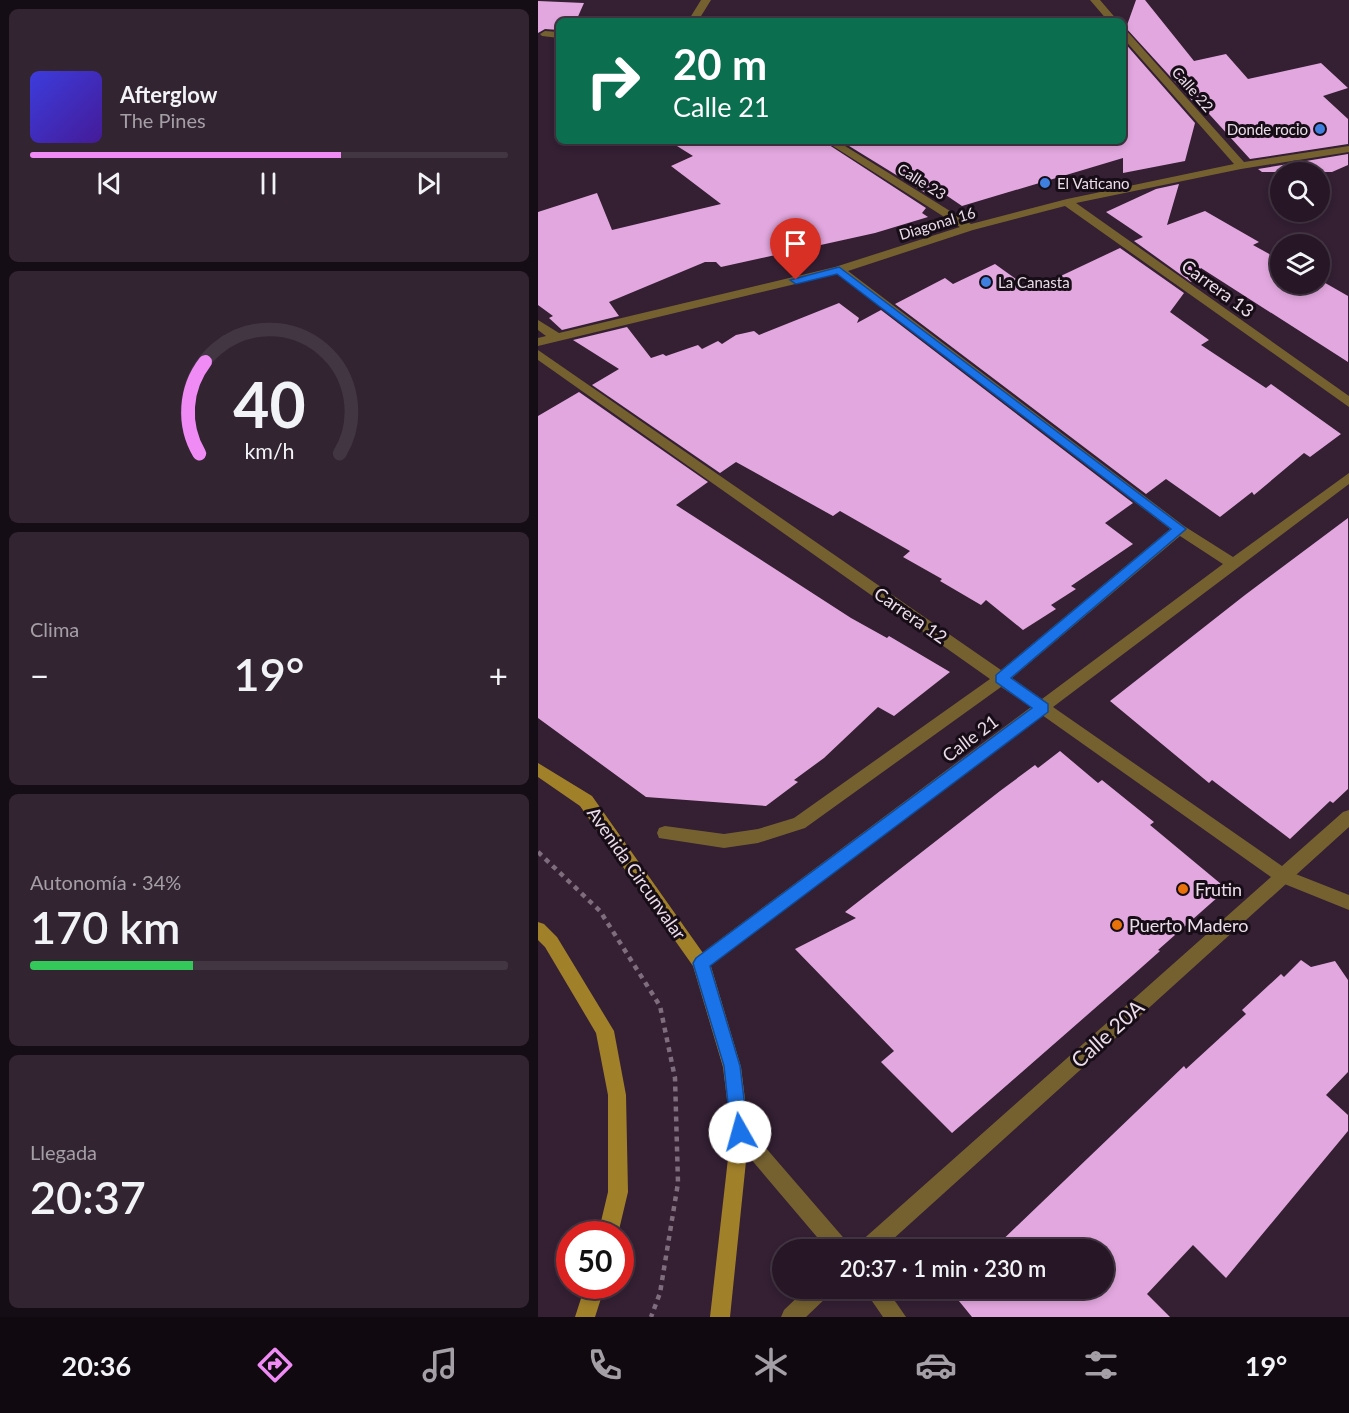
<!DOCTYPE html>
<html lang="es">
<meta charset="utf-8">
<style>
body{margin:0;font-family:Lato,sans-serif;background:#332432;color:#f1f3f6;height:100vh;display:flex;flex-direction:column;font-size:22px;white-space:nowrap}
*{box-sizing:border-box;margin:0}
p{font-size:20px;color:#a49fa7}
.icon{flex:none;width:33px;height:33px;fill:none;stroke:currentColor;stroke-width:2;stroke-linecap:round;stroke-linejoin:round}
.map{position:relative;flex:1;overflow:hidden}
.drawer{display:flex;flex-direction:column;gap:9px;padding:9px;background:#150d15;width:538px}
.drawer>*{flex:none}
.hud{position:absolute;left:18px;top:18px;width:570px;height:126px;border-radius:9px;box-shadow:0 3px 9px #0003,0 0 0 2px #433643;background:#0b6e4f;color:#fff;overflow:hidden}
.buttons{position:absolute;left:732px;top:162px;display:grid;gap:12px}
.buttons a{display:grid;place-items:center;width:60px;height:60px;border-radius:50%;background:#271726;box-shadow:0 3px 9px #0003,0 0 0 2px #433643;font-size:30px}
.speed{position:absolute;left:18px;top:1221px;display:flex;gap:12px;font-size:30px;font-weight:700;text-align:center}
.speed>*{display:grid;place-content:center;width:78px;height:78px;border-radius:50%;background:#271726;box-shadow:0 3px 9px #0003,0 0 0 2px #433643;line-height:1}
.speed .limit{border:9px solid #d22;background:#fff;color:#111}
.pin{position:absolute;display:grid;place-items:center;width:51px;height:51px;color:#fff;margin:-62px -26px;border-radius:50% 50% 50% 0;rotate:-45deg;box-shadow:0 0 6px #0007}
.pin .icon{rotate:45deg}
.me{position:absolute;width:66px;margin:-33px;rotate:353deg;stroke-linejoin:round;filter:drop-shadow(0 0 4px #0008)}
.turn{display:flex;align-items:center;gap:21px;height:126px;padding:0 18px;font-size:27px}
.turn .icon{width:78px;height:78px;stroke-width:2.5}
.turn b{display:block;font-size:42px;line-height:51px}
.big{font-size:45px;font-weight:600;line-height:1.1}
.drawer .widget{flex:1;display:flex;flex-direction:column;justify-content:center;gap:9px;min-width:0;padding:0 21px;border-radius:9px;background:#332432}
.drawer .dial{align-items:center;gap:0}
.dial svg{height:156px;overflow:visible;fill:none;stroke:#433643;stroke-width:7;stroke-linecap:round;text-anchor:middle}
.dial text{fill:#f1f3f6;stroke:none}
.song{display:flex;align-items:center;gap:18px}
.cover{width:72px;height:72px;border-radius:9px;background:linear-gradient(135deg,hsl(240 70% 55%),hsl(260 70% 35%))}
.played{height:6px;border-radius:3px;background:linear-gradient(90deg,#f08bf5 65%,#433643 65%)}
.keys{display:flex;justify-content:space-around;direction:ltr}
.heat{display:flex;justify-content:space-between;align-items:center;font-size:33px;direction:ltr}
.charge{height:9px;border-radius:4px;background:linear-gradient(90deg,#34c759 34%,#433643 0)}
.trip{position:absolute;left:234px;top:1239px;width:342px;height:60px;border-radius:30px;background:#271726;box-shadow:0 3px 9px #0003,0 0 0 2px #433643;font-weight:600;line-height:60px;text-align:center}
.tab-bar{display:flex;height:96px;justify-content:space-around;align-items:center;background:#10090f;color:#a49fa7}
.tab-bar .icon{width:42px;height:42px}
.tab-bar .active{color:#f08bf5}
.tab-bar b{font-size:27px;color:#f1f3f6}
main{display:flex;flex:1;min-height:0}
.map>svg:first-child{display:block}
</style>
<main>
<section class="drawer">
<div class="widget">
<div class="song"><i class="cover"></i><div><b>Afterglow</b><p>The Pines</p></div></div>
<div class="played"></div>
<div class="keys"><svg class="icon" aria-label="previous" viewBox="0 0 24 24"><path d="M18 5L8 12l10 7zM5 5v14"/></svg><svg class="icon" aria-label="pause" viewBox="0 0 24 24"><path d="M8 5v14M16 5v14"/></svg><svg class="icon" aria-label="next" viewBox="0 0 24 24"><path d="M6 5l10 7-10 7zM19 5v14"/></svg></div>
</div>
<div class="widget dial"><svg viewBox="0 0 100 80">
<path d="M14 69A42 42 0 1 1 86 69"/>
<path d="M14 69A42 42 0 0 1 17 22" stroke="#f08bf5"/>
<text x="50" y="56" font-size="32" font-weight="700">40</text>
<text x="50" y="72" font-size="11">km/h</text>
</svg></div>
<div class="widget"><p>Clima</p>
<div class="heat"><a>−</a><b class="big">19°</b><a>+</a></div>
</div>
<div class="widget"><p>Autonomía · 34%</p><b class="big">170 km</b><div class="charge"></div></div>
<div class="widget"><p>Llegada</p><b class="big">20:37</b></div>
</section>
<div class="map">
<svg width="811" height="1317" viewBox="0 0 811 1317">
<rect width="100%" height="100%" fill="#341f33"/>
<!-- building -->
<path fill="#e2a7df" d="M 598,0 L 607,0 L 656,61 L 688,54 L 710,79 L 783,63 L 810,88 L 785,96 L 810,119 L 810,144 L 712,159 L 662,104 L 661,108 L 588,28 Z
M 0,1 L 46,3 L 38,21 L 21,21 L 21,30 L 7,29 L 0,33 Z
M 585,41 L 657,123 L 647,161 L 585,173 L 585,158 L 424,206 L 399,189 L 394,197 L 303,141 L 585,141 Z
M 131,141 L 285,141 L 388,208 L 384,213 L 390,217 L 337,233 L 183,267 L 178,262 L 167,262 L 71,302 L 81,316 L 24,330 L 11,318 L 15,316 L 0,305 L 0,212 L 59,193 L 74,230 L 183,204 L 133,166 L 155,156 Z
M 810,154 L 810,165 L 794,172 L 724,172 L 720,169 Z
M 641,184 L 629,225 L 667,211 L 721,242 L 715,245 L 742,260 L 742,284 L 782,284 L 782,280 L 810,296 L 810,362 L 663,268 L 653,282 L 596,241 L 605,237 L 568,212 L 618,189 Z
M 582,248 L 646,293 L 632,312 L 671,340 L 663,345 L 728,388 L 733,384 L 803,434 L 772,457 L 766,453 L 716,495 L 714,492 L 682,517 L 628,479 L 608,494 L 357,304 L 407,278 L 415,284 L 457,264 L 493,290 Z
M 301,303 L 321,318 L 319,323 L 343,310 L 595,503 L 567,523 L 595,544 L 533,586 L 538,589 L 513,605 L 518,609 L 485,630 L 448,600 L 443,605 L 402,581 L 404,579 L 365,557 L 372,551 L 302,511 L 295,516 L 198,462 L 182,473 L 54,385 L 81,369 L 35,340 L 89,327 L 113,358 L 125,354 L 128,356 L 160,345 L 164,349 L 180,341 L 184,344 L 198,335 L 216,331 L 221,335 Z
M 41,392 L 170,482 L 138,505 L 313,618 L 349,638 L 351,636 L 412,672 L 356,716 L 340,707 L 286,758 L 256,780 L 260,782 L 228,806 L 108,797 L 0,718 L 0,416 Z
M 810,518 L 810,789 L 795,803 L 792,801 L 752,839 L 674,780 L 671,783 L 572,701 L 707,595 Z
M 522,751 L 560,783 L 564,780 L 616,822 L 612,825 L 689,889 L 620,950 L 622,951 L 595,975 L 414,1133 L 343,1062 L 356,1051 L 257,949 L 318,918 L 307,912 L 462,791 L 497,765 L 500,768 Z
M 763,960 L 773,967 L 797,961 L 810,980 L 810,1072 L 788,1095 L 810,1115 L 810,1131 L 688,1278 L 655,1245 L 609,1294 L 632,1317 L 434,1317 L 412,1290 L 414,1288 L 566,1288 L 566,1250 L 454,1250 L 646,1066 L 648,1069 L 708,1014 L 704,1010 L 743,974 L 746,977 Z"/>
<g fill="none" stroke-linecap="round" stroke-linejoin="round">
<!-- path -->
<path stroke="#7f6d7e" stroke-width="4.5" stroke-dasharray="5 5" stroke-linecap="butt" d="M 0,852 L 62,911 L 122,1006 L 137,1078 L 140,1183 L 122,1293 L 113,1317"/>
<!-- service -->
<path fill="#756130" fill-rule="evenodd" d="M 745,869 L 811,895 L 811,910 L 739,881 L 737,876 L 739,871 Z"/>
<!-- minor -->
<path fill="#756130" fill-rule="evenodd" d="M 163,0 L 173,0 L 160,21 L 150,21 Z
M 552,0 L 562,0 L 580,21 L 570,21 Z
M 585,29 L 588,30 L 706,162 L 811,146 L 811,152 L 703,169 L 538,203 L 811,396 L 811,407 L 527,206 L 435,230 L 310,271 L 646,526 L 695,557 L 811,473 L 811,484 L 515,707 L 744,866 L 805,812 L 811,810 L 811,827 L 343,1250 L 318,1250 L 321,1243 L 733,877 L 504,715 L 169,968 L 163,971 L 157,968 L 154,963 L 157,958 L 493,707 L 463,687 L 267,828 L 220,843 L 186,848 L 121,838 L 119,833 L 121,828 L 127,826 L 186,834 L 220,829 L 256,818 L 452,679 L 0,360 L 0,350 L 463,670 L 632,529 L 299,274 L 0,346 L 0,338 L 8,336 L 0,330 L 0,320 L 21,333 L 297,267 L 422,227 L 287,141 L 299,141 L 433,224 L 529,199 L 696,164 L 585,38 ZM 642,536 L 685,564 L 504,699 L 474,678 Z
M 7,31 L 21,32 L 21,38 L 4,36 L 2,34 Z
M 202,1123 L 209,1126 L 310,1243 L 313,1250 L 290,1250 L 195,1138 L 193,1132 L 195,1126 Z
M 269,1288 L 294,1288 L 291,1295 L 268,1317 L 243,1317 L 246,1310 Z
M 325,1288 L 348,1288 L 368,1317 L 345,1317 Z"/>
<!-- secondary -->
<path fill="#a1802a" fill-rule="evenodd" d="M 0,763 L 54,796 L 172,963 L 203,1067 L 211,1132 L 192,1317 L 172,1317 L 193,1132 L 185,1067 L 155,966 L 42,806 L 0,777 Z
M 0,922 L 6,924 L 19,937 L 76,1031 L 88,1095 L 90,1192 L 80,1234 L 60,1234 L 70,1192 L 70,1095 L 58,1033 L 7,947 L 0,940 Z
M 47,1286 L 67,1286 L 57,1317 L 37,1317 Z"/>
</g>
<!-- route -->
<path fill="#1a73e8" stroke="#114b97" stroke-width="1.5" d="M 301,267 L 648,529 L 473,678 L 510,704 L 510,712 L 172,966 L 202,1066 L 210,1132 L 208,1138 L 202,1140 L 196,1138 L 193,1132 L 186,1066 L 155,963 L 158,958 L 494,708 L 458,682 L 458,675 L 633,529 L 299,274 L 258,284 L 252,280 Z"/>
<!-- markers -->
<g fill="#3f7fe0" stroke="#160d16" stroke-width="2">
<circle cx="782" cy="129" r="6"/>
<circle cx="507" cy="183" r="6"/>
<circle cx="448" cy="282" r="6"/>
</g>
<g fill="#e8710a" stroke="#160d16" stroke-width="2">
<circle cx="645" cy="889" r="6"/>
<circle cx="579" cy="925" r="6"/>
</g>
<g text-anchor="middle" dominant-baseline="central" stroke-width="6" stroke-linejoin="round" paint-order="stroke">
<!-- far-street labels -->
<g font-size="15" fill="#ebddea" stroke="#160d16">
<text transform="translate(655 89) rotate(49)">Calle 22</text>
<text transform="translate(384 181) rotate(32)">Calle 23</text>
<text transform="translate(399 223) rotate(-17)">Diagonal 16</text>
</g>
<!-- far-poi labels -->
<g font-size="15" fill="#ebddea" stroke="#160d16" text-anchor="start">
<text x="770" y="129" text-anchor="end">Donde rocio</text>
<text x="519" y="183">El Vaticano</text>
<text x="460" y="282">La Canasta</text>
</g>
<!-- street labels -->
<g font-size="18" fill="#ebddea" stroke="#160d16">
<text transform="translate(680 288) rotate(36)">Carrera 13</text>
<text transform="translate(373 615) rotate(35)">Carrera 12</text>
<text transform="translate(432 738) rotate(-37)">Calle 21</text>
<text transform="translate(99 873) rotate(55)">Avenida Circunvalar</text>
</g>
<!-- poi labels -->
<g font-size="18" fill="#ebddea" stroke="#160d16" text-anchor="start">
<text x="657" y="889">Frutin</text>
<text x="591" y="925">Puerto Madero</text>
</g>
<!-- near-street labels -->
<g font-size="21" fill="#ebddea" stroke="#160d16">
<text transform="translate(569 1033) rotate(-42)">Calle 20A</text>
</g>
</g>
</svg>
<div class="buttons">
<a><svg class="icon" aria-label="search" viewBox="0 0 24 24"><circle cx="10" cy="10" r="6"/><path d="M15 15l6 6"/></svg></a>
<a><svg class="icon" aria-label="layers" viewBox="0 0 24 24"><path d="M12 4l9 5-9 5-9-5zM3 14l9 5 9-5"/></svg></a>
</div>
<div class="speed"><div class="limit">50</div></div>
<div class="pin" style="left:258px;top:280px;background:#d93025"><svg class="icon" aria-label="arrive" viewBox="0 0 24 24"><path d="M6 21V4h12l-3 4 3 4H6"/></svg></div>
<svg class="me" style="left:202px;top:1132px" viewBox="-20 -20 40 40"><circle r="19" fill="#fff"/><path d="M0-13L10 11 0 6-10 11z" fill="#1a73e8"/></svg>
<div class="trip">20:37 · 1 min · 230 m</div>
<div class="hud">
<div class="turn"><svg class="icon" aria-label="right" viewBox="0 0 24 24"><path d="M7 20v-9h11M14 6l5 5-5 5"/></svg><div><b>20 m</b>Calle 21</div></div>
</div>
</div>
</main>
<nav class="tab-bar">
<b>20:36</b>
<svg class="icon active" aria-label="directions" viewBox="0 0 24 24"><path d="M12 3l9 9-9 9-9-9zM9 14v-3h6M13 9l2 2-2 2"/></svg>
<svg class="icon" aria-label="music" viewBox="0 0 24 24"><path d="M9 18V5l10-2v13"/><circle cx="6" cy="18" r="3"/><circle cx="16" cy="16" r="3"/></svg>
<svg class="icon" aria-label="phone" viewBox="0 0 24 24"><path d="M5 4h4l2 5-3 2q2 4 5 5l2-3 5 2v4C11 20 4 13 5 4z"/></svg>
<svg class="icon" aria-label="climate" viewBox="0 0 24 24"><path d="M12 3v18M4 7l16 10M4 17L20 7"/></svg>
<svg class="icon" aria-label="car" viewBox="0 0 24 24"><path d="M5 17H2v-5l4-1 3-4h7l3 4 3 1v5h-3M9 17h6M6 11h13"/><circle cx="7" cy="17" r="2"/><circle cx="17" cy="17" r="2"/></svg>
<svg class="icon" aria-label="filters" viewBox="0 0 24 24"><path d="M4 7h16M4 17h16"/><circle cx="9" cy="7" r="2"/><circle cx="15" cy="17" r="2"/></svg>
<b>19°</b>
</nav>
